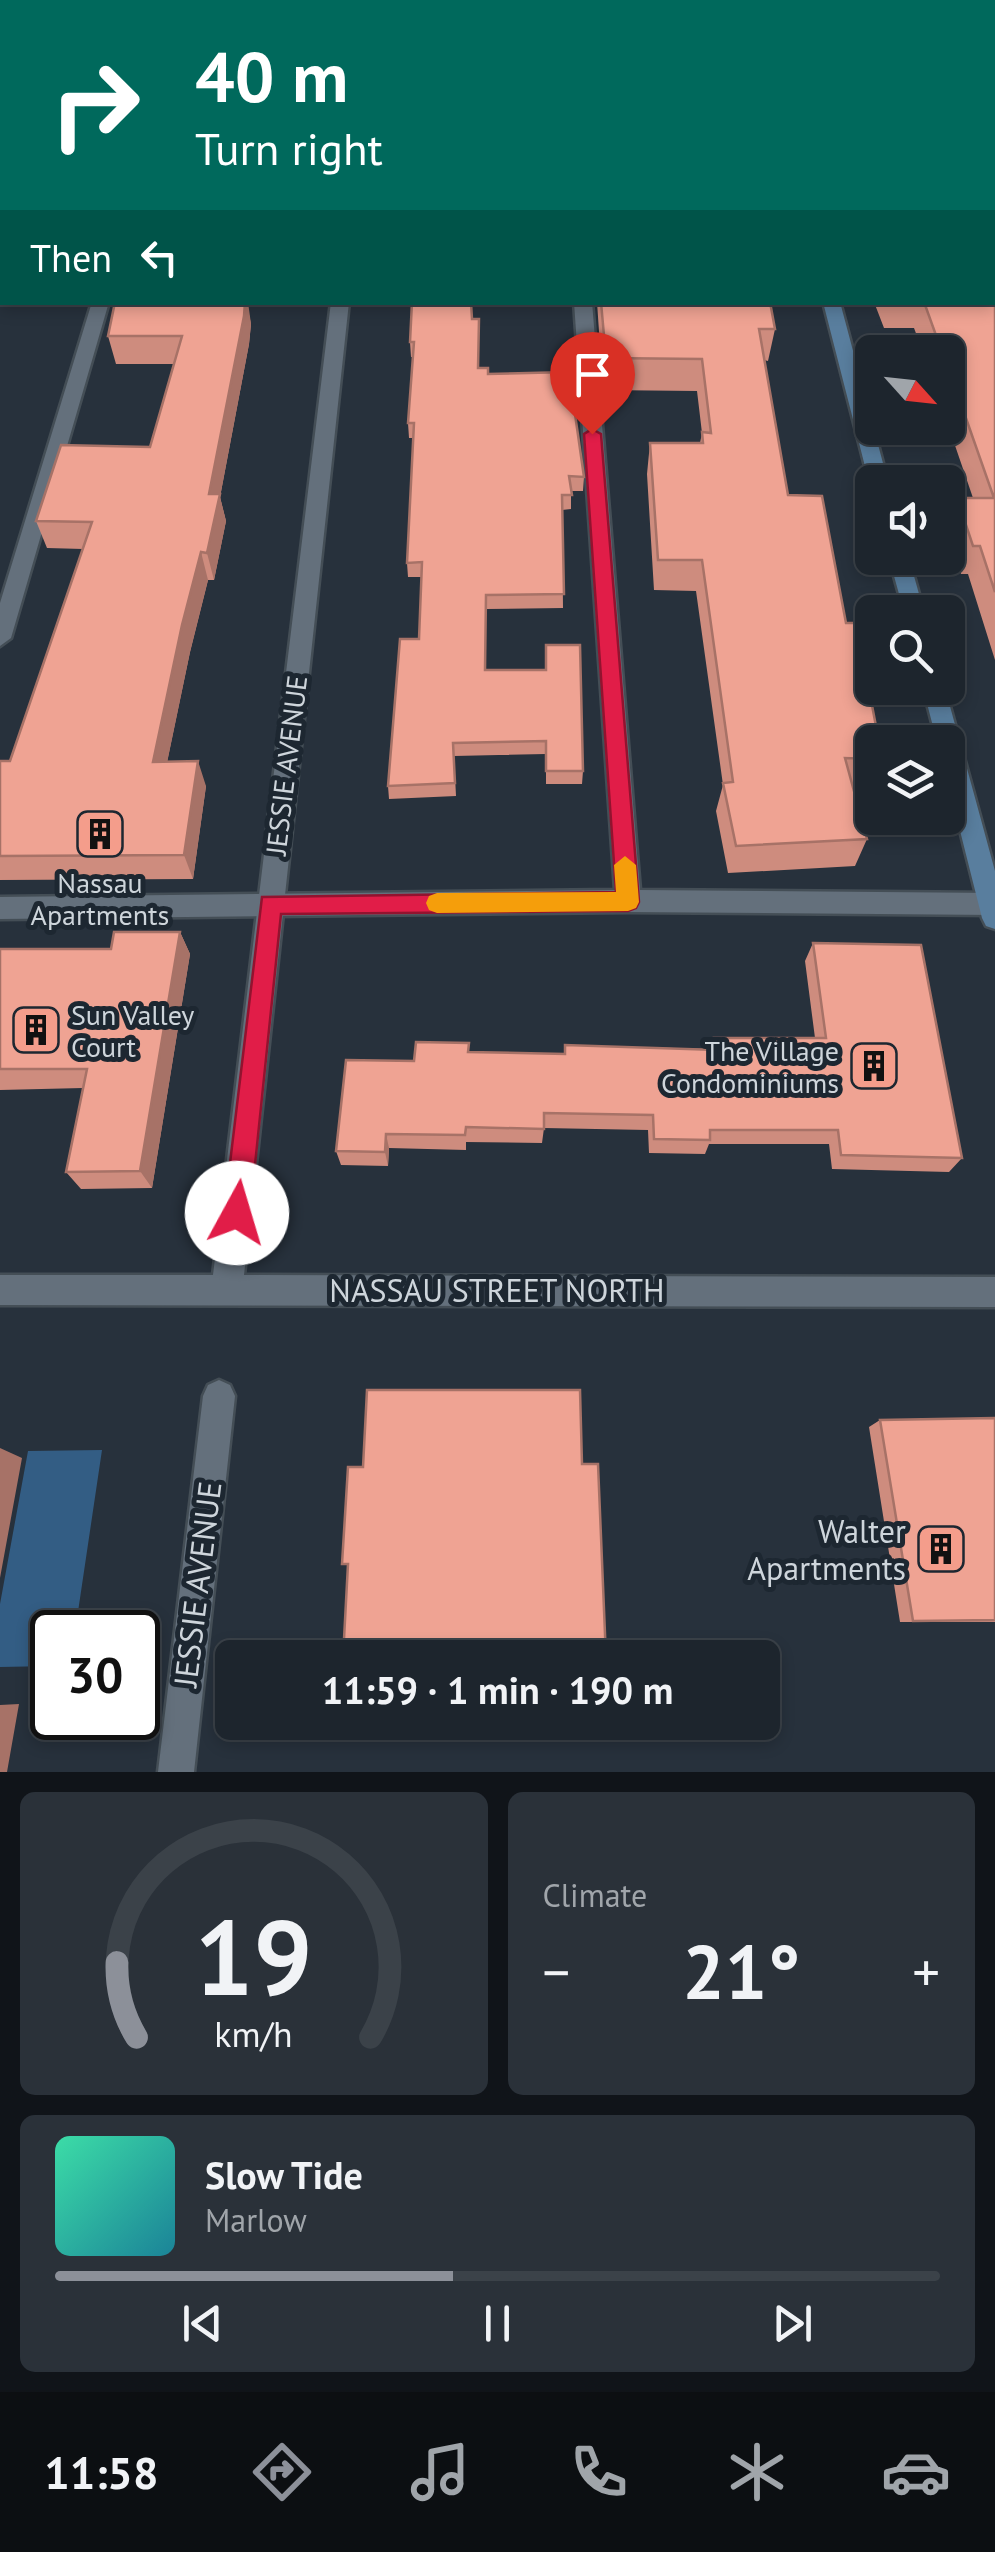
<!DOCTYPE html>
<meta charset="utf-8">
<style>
body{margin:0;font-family:"PT Sans",sans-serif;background:#2a3139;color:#f1f3f6;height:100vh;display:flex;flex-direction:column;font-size:38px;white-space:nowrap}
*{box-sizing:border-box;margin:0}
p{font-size:32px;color:#a0a5aa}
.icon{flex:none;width:55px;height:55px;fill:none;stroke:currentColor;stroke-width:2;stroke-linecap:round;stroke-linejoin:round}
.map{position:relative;height:1772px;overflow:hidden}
.sheet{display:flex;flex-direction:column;gap:20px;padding:20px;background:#101419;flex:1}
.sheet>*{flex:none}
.banner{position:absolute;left:0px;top:0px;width:995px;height:305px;box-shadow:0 5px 15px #0003,0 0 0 2px #3b4249;background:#00695c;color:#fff;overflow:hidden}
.needle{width:65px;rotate:117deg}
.buttons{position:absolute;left:855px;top:335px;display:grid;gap:20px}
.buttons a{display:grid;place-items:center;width:110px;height:110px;border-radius:15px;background:#1d252d;box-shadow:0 5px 15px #0003,0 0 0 2px #3b4249;font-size:50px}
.speed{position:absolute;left:30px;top:1610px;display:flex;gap:20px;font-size:50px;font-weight:700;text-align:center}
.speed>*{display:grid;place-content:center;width:130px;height:130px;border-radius:50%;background:#1d252d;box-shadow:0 5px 15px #0003,0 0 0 2px #3b4249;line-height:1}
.speed .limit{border:5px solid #111;border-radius:15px;background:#fff;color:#111}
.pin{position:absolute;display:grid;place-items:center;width:85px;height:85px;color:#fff;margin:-102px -42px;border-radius:50% 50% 50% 0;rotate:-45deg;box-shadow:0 0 10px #0007}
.pin .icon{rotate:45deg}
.me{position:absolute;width:110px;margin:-55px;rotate:6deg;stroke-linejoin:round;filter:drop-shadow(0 0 8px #0008)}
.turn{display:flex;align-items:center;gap:35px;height:210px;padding:0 30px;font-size:45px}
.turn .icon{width:130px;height:130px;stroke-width:2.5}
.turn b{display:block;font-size:70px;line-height:85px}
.then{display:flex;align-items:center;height:95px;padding:0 30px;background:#0003;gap:20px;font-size:38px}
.big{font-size:75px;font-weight:700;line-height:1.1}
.sheet .tile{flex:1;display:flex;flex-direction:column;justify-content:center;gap:15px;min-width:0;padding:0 35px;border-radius:15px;background:#2a3139}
.sheet .dial{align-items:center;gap:0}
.dial svg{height:260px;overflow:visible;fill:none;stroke:#3b4249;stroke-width:7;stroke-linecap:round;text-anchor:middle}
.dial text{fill:#f1f3f6;stroke:none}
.song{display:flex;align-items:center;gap:30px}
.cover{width:120px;height:120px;border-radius:15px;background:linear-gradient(135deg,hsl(160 70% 55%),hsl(190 70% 35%))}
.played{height:10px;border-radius:5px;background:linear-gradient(90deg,#8c9099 45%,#3b4249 45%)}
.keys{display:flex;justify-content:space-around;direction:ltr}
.heat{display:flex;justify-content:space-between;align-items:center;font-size:55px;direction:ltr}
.sheet .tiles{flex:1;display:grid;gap:20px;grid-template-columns:1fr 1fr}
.tile:last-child{grid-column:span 2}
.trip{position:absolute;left:215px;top:1640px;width:565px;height:100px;border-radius:15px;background:#1d252d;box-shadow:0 5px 15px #0003,0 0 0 2px #3b4249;font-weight:700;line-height:100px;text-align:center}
.tabs{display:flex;height:160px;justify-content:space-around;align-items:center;background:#0c0f12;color:#a0a5aa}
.tabs .icon{width:70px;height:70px}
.tabs .active{color:#8c9099}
.tabs b{font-size:45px;color:#f1f3f6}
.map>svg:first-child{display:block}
</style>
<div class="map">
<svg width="995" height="1772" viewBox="0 0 995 1772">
<rect width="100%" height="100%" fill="#27313c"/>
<!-- green -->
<path fill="#335d84" d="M 102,1450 L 75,1632 L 52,1632 L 52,1666 L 0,1667 L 0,1604 L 28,1451 Z"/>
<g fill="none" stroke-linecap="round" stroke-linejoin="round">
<!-- service casing -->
<g stroke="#444e56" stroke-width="5">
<path id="service" d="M 554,0 L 568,0 L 568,2 L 555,2 Z
M 992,136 L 995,136 L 995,150 L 992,149 Z
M 92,302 L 109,302 L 11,638 L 0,646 L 0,603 Z
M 574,302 L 592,302 L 640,890 L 995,893 L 995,915 L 628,912 L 0,919 L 0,897 L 615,890 Z"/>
</g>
<!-- minor casing -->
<g stroke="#444e56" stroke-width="5">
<path id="minor" d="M 2,5 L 2,17 L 0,18 L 0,6 Z
M 992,205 L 995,205 L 995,215 L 992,215 Z
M 331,302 L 349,302 L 244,1275 L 995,1277 L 995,1307 L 0,1305 L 0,1275 L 213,1275 Z
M 219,1380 L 230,1385 L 235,1396 L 194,1772 L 158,1772 L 203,1396 L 208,1385 Z"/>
</g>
<!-- secondary casing -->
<g stroke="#444e56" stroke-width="5">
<path id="secondary" d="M 741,0 L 755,0 L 756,2 L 743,2 Z
M 823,302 L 840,302 L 888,482 L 872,482 L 872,487 L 869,482 Z
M 889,558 L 909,558 L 924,612 L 904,612 Z
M 923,688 L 945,688 L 995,871 L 995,929 L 986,926 L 982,918 L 948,783 L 948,742 L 937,742 Z"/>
</g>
<!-- service -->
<use href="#service" fill="#64707c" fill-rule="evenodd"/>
<!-- minor -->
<use href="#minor" fill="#64707c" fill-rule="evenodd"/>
<!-- secondary -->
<use href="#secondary" fill="#597e9e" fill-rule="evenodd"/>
</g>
<!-- wall -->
<path fill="#ce8c7e" d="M 778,0 L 995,0 L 995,114 L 992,114 L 992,2 L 778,2 Z
M 995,287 L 995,660 L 968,574 L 961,574 L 948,531 L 948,523 L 957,498 L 973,498 L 948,425 L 948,352 L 923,352 L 914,328 L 884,328 L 874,302 L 992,302 Z
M 597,302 L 770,302 L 775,329 L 768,361 L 764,360 L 788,495 L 846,623 L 872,742 L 872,781 L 870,787 L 853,787 L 867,839 L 855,866 L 728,873 L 716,811 L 723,785 L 696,591 L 654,590 L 647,474 L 650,443 L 700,443 L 702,433 L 697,391 L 603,390 Z
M 247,305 L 251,324 L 249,344 L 220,497 L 226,521 L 214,580 L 208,580 L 190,652 L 167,762 L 206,786 L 193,879 L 0,880 L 0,761 L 10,761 L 83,549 L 47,548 L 36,521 L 150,447 L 174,364 L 116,364 L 108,336 Z
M 472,319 L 479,368 L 488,374 L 584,477 L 583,491 L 571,491 L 571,509 L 562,510 L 563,608 L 486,609 L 486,670 L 583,771 L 582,784 L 546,784 L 546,754 L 454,756 L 456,796 L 389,799 L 388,786 L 419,639 L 422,577 L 408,577 L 407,563 L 413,438 L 409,438 L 408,423 L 413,357 L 411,357 L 410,342 Z
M 180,932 L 190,954 L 152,1188 L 81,1189 L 66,1172 L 83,1088 L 0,1090 L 0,949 L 111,949 Z
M 813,943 L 962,1158 L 949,1172 L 832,1169 L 829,1144 L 709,1144 L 705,1154 L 649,1153 L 648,1130 L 544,1128 L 542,1143 L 466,1142 L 466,1150 L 389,1148 L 388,1166 L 341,1165 L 336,1151 L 414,1061 L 469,1052 L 564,1054 L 565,1045 L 710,1049 L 714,1038 L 815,1038 L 805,961 Z
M 995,1418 L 995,1622 L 900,1622 L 869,1427 L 880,1420 Z"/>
<!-- shaded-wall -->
<path fill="#a77267" d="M 106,0 L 120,0 L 119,2 L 105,2 Z
M 2,229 L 2,277 L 0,283 L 0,235 Z
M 238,302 L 248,302 L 251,324 L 249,344 L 220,497 L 226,521 L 214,580 L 207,553 L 209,494 Z
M 201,552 L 208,580 L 190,652 L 162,787 L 153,762 L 182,625 Z
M 198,761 L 206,786 L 193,879 L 184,855 Z
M 180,932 L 190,954 L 152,1188 L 140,1171 Z
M 386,1134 L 389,1148 L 388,1166 L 385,1152 Z
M 0,1448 L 22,1458 L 0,1578 Z
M 19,1704 L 7,1772 L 0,1772 L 0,1705 Z"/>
<!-- building -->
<path fill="#efa393" stroke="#a77267" stroke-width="2.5" d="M 50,0 L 106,0 L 105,2 L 49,2 Z
M 197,0 L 288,0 L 287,2 L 196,2 Z
M 432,0 L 470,0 L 469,2 L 431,2 Z
M 575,0 L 715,0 L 716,2 L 576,2 Z
M 790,0 L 995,0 L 995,86 L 992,86 L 992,2 L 791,2 Z
M 2,100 L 2,229 L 0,235 L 0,105 Z
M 992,280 L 995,287 L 995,592 L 980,546 L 973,546 L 957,498 L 994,498 L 948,367 L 948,352 L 942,352 L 924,302 L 992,302 Z
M 115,302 L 245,302 L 244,316 L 209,494 L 220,494 L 207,553 L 201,552 L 182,625 L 153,762 L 198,761 L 184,855 L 0,856 L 0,761 L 10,761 L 92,522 L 36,521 L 61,445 L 150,447 L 182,336 L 108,336 Z
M 412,302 L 471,302 L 472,319 L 479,319 L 478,368 L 488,368 L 488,374 L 569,372 L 584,477 L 569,476 L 572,495 L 562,495 L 564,594 L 486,595 L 485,670 L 546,670 L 546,645 L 580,645 L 583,771 L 546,771 L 546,741 L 453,743 L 455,783 L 388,786 L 400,639 L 419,639 L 422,562 L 407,563 L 414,423 L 408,423 L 414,342 L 410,342 Z
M 601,302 L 770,302 L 775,329 L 759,329 L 788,495 L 822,496 L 846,623 L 855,623 L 867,679 L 879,742 L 872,742 L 872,759 L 845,758 L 867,839 L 736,846 L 723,783 L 733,782 L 702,560 L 658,560 L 650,443 L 703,443 L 702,432 L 711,433 L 702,359 L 606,358 Z
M 114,932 L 180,932 L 140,1171 L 66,1172 L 87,1069 L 0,1069 L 0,949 L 111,949 Z
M 813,943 L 921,945 L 962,1158 L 841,1155 L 838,1130 L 710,1130 L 710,1140 L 654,1139 L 653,1115 L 544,1113 L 544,1129 L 466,1127 L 465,1135 L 386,1134 L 385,1152 L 336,1151 L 346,1060 L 414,1061 L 416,1042 L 469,1043 L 468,1052 L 565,1054 L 565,1045 L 716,1050 L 714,1038 L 826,1038 Z
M 367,1390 L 580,1390 L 582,1464 L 598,1464 L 606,1658 L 343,1658 L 348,1564 L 342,1564 L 348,1467 L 363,1467 Z
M 995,1418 L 995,1620 L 913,1621 L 880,1420 Z"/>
<!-- route -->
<path fill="#e11d48" stroke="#92132f" stroke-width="2.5" d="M 592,429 L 601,434 L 639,902 L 636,908 L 628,911 L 281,914 L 250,1213 L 246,1222 L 237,1226 L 228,1222 L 224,1213 L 262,897 L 616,892 L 584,434 Z"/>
<!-- slow -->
<path fill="#f59e0b" d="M 625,856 L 636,865 L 639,902 L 636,908 L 628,911 L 437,913 L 429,910 L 426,903 L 429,896 L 437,893 L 616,892 L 614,865 Z"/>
<!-- icons -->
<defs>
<g id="building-square" transform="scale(2.5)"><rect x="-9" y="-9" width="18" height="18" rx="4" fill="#f49d8b" stroke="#1d2731"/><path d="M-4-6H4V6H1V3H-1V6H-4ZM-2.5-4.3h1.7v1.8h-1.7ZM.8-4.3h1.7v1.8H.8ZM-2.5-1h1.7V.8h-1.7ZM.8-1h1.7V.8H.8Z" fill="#111"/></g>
</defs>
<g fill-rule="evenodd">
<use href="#building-square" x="100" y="834"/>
<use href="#building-square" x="36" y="1030"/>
<use href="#building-square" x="874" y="1066"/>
<use href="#building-square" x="941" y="1549"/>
</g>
<g text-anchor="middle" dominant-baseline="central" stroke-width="10" stroke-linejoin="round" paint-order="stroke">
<!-- street labels -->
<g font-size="28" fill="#ced5db" stroke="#1d2731">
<text transform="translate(286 765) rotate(-83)">JESSIE AVENUE</text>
</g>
<!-- poi labels -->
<g font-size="28" fill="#ced5db" stroke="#1d2731">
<text x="100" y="882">Nassau<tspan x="100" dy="32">Apartments</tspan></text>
<text x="71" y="1014" text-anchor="start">Sun Valley<tspan x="71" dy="32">Court</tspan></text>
<text x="839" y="1050" text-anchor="end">The Village<tspan x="839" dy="32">Condominiums</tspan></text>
</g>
<!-- near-street labels -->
<g font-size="32" fill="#ced5db" stroke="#1d2731">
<text x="497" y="1290">NASSAU STREET NORTH</text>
<text transform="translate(197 1584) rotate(-83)">JESSIE AVENUE</text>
</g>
<!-- near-poi labels -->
<g font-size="32" fill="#ced5db" stroke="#1d2731" text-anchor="end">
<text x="906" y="1531">Walter<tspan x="906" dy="37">Apartments</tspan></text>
</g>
</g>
</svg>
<div class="buttons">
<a><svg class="needle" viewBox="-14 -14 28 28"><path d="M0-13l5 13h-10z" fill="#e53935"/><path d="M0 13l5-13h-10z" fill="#a0a5aa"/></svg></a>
<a><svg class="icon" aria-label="sound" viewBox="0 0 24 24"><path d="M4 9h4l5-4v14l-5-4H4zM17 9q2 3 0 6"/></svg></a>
<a><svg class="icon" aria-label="search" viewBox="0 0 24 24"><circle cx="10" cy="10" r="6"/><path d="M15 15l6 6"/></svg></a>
<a><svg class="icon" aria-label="layers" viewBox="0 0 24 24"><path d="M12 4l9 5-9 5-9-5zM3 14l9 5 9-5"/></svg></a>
</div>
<div class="speed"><div class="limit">30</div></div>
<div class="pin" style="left:592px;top:434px;background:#d93025"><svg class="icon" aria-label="arrive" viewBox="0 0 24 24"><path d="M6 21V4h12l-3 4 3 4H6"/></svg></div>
<svg class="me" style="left:237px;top:1213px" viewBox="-20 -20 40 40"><circle r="19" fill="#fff"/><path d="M0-13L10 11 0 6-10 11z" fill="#e11d48"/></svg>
<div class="trip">11:59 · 1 min · 190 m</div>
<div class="banner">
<div class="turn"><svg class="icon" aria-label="right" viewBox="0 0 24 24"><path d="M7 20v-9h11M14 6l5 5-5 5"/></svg><div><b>40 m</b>Turn right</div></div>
<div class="then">Then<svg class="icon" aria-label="left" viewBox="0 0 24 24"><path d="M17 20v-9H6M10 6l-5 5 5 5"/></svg></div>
</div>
</div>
<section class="sheet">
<div class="tiles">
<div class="tile dial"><svg viewBox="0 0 100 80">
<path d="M14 69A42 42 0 1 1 86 69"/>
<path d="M14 69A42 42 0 0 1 8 46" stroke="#8c9099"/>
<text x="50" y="56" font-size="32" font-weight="700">19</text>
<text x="50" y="72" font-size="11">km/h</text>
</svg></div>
<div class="tile"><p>Climate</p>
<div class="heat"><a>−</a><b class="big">21°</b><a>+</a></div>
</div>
<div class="tile">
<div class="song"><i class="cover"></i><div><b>Slow Tide</b><p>Marlow</p></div></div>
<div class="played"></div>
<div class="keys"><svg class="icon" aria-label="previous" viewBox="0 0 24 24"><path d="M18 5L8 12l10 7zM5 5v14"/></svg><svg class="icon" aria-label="pause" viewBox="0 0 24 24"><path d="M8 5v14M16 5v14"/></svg><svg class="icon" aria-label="next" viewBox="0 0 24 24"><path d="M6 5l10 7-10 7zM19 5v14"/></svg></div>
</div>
</div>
</section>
<nav class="tabs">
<b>11:58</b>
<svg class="icon active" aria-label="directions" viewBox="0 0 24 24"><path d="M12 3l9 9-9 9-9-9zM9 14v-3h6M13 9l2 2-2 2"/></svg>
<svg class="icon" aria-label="music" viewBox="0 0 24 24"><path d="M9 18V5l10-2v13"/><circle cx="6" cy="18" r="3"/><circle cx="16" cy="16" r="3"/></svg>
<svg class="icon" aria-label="phone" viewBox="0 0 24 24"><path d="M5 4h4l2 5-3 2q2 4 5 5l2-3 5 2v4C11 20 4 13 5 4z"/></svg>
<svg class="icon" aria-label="climate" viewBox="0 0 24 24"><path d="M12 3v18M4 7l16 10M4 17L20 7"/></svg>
<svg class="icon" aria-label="car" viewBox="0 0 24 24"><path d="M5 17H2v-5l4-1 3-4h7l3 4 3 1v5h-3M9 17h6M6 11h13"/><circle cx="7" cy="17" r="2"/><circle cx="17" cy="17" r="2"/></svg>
</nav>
